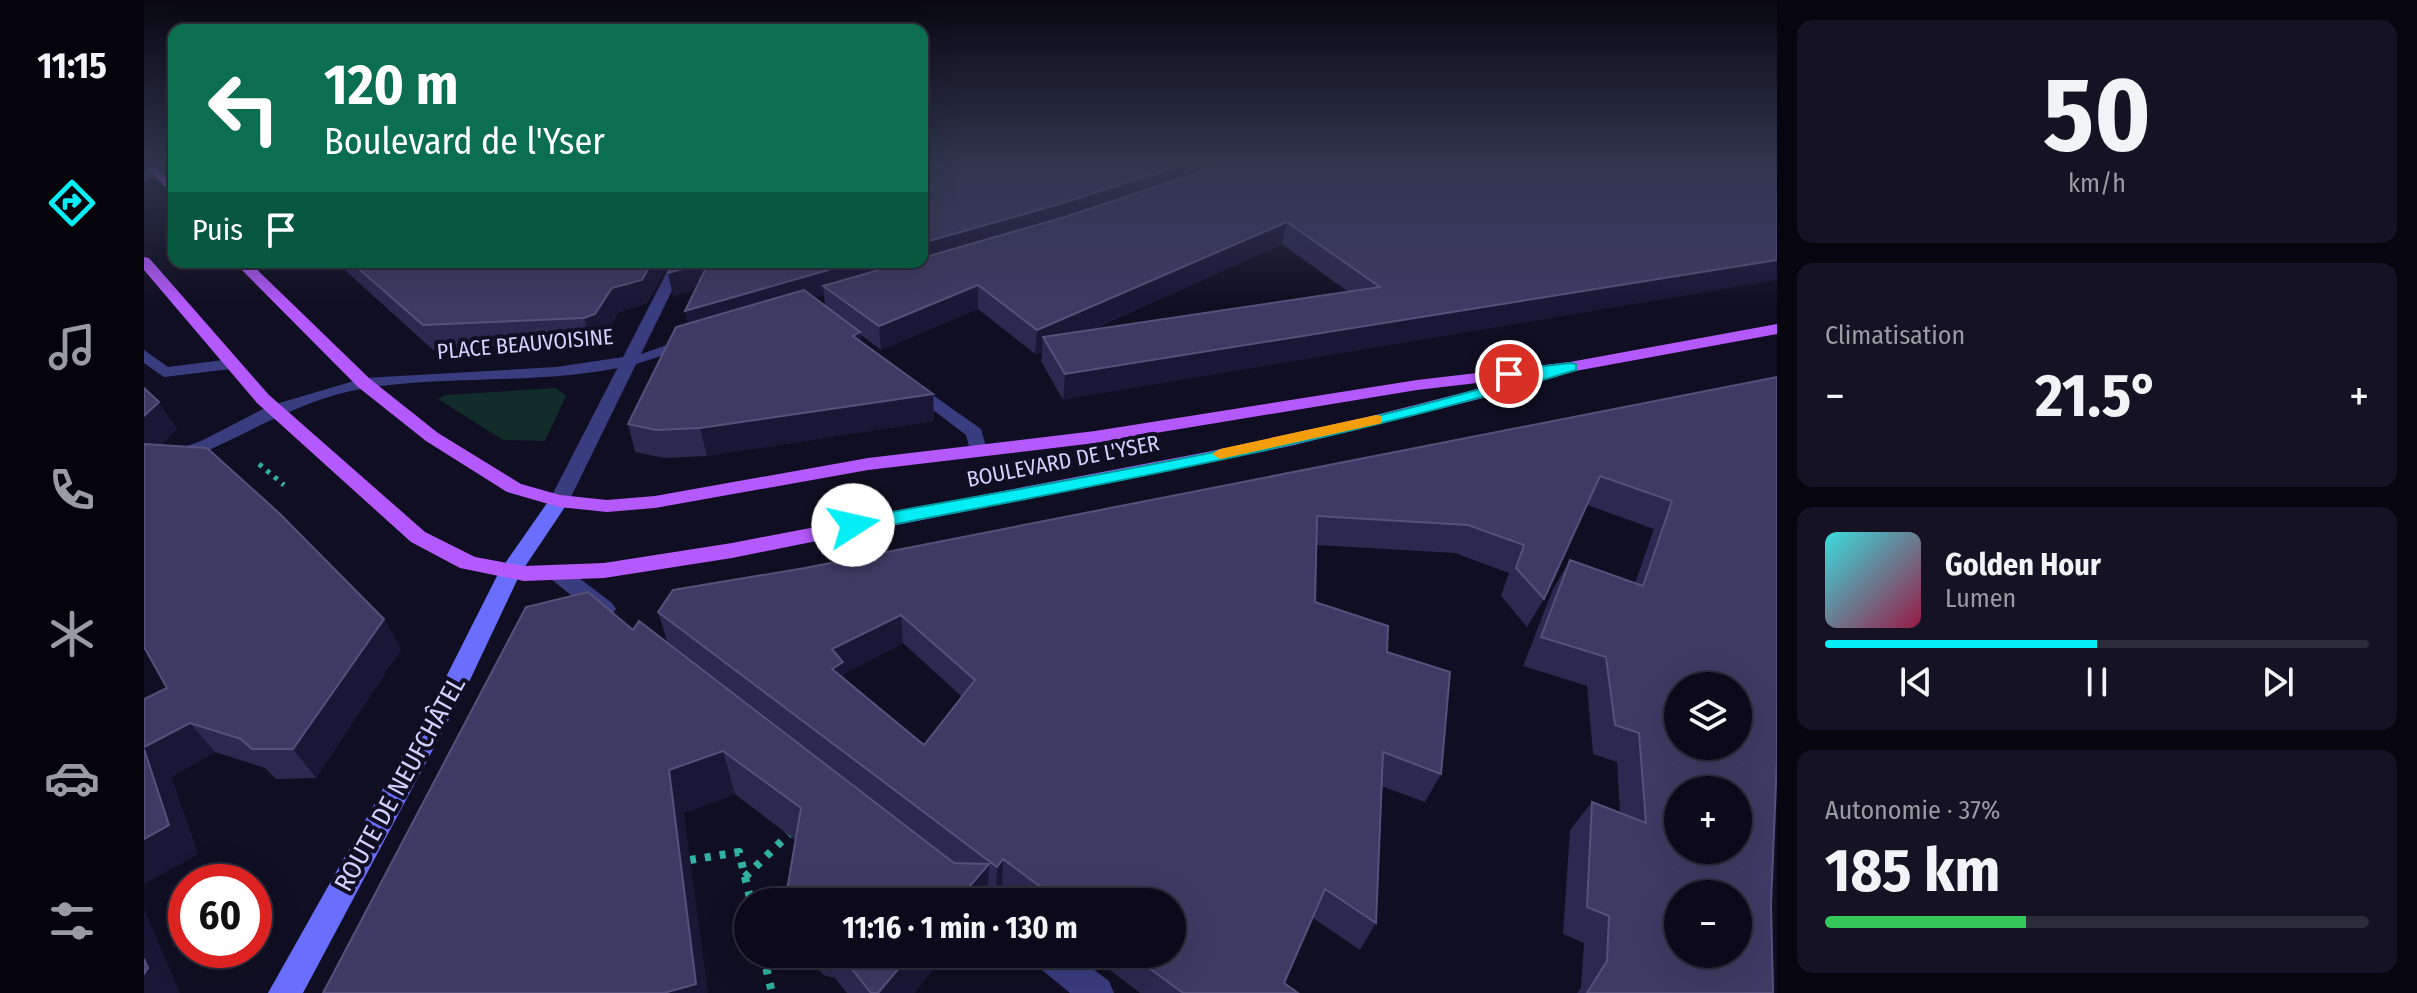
<!DOCTYPE html>
<html lang="fr">
<meta charset="utf-8">
<style>
body{margin:0;font-family:"Fira Sans Condensed",sans-serif;background:#151323;color:#f1f3f6;height:100vh;display:flex;flex-direction:column;font-size:30px;white-space:nowrap}
*{box-sizing:border-box;margin:0}
p{font-size:26px;color:#9a9aa2}
.icon{flex:none;width:44px;height:44px;fill:none;stroke:currentColor;stroke-width:2;stroke-linecap:round;stroke-linejoin:round}
.map{position:relative;flex:1;overflow:hidden}
.panel{display:flex;flex-direction:column;gap:20px;padding:20px;background:#07060e;width:640px}
.panel>*{flex:none}
.hud{position:absolute;left:24px;top:24px;width:760px;height:244px;border-radius:16px;box-shadow:0 8px 32px #0002,0 0 0 2px #2c2b39;background:#0b6e4f;color:#fff;overflow:hidden}
.fabs{position:absolute;left:1520px;top:672px;display:grid;gap:16px}
.fabs a{display:grid;place-items:center;width:88px;height:88px;border-radius:50%;background:#0c0a1a;box-shadow:0 8px 32px #0002,0 0 0 2px #2c2b39;font-size:40px}
.speed{position:absolute;left:24px;top:864px;display:flex;gap:16px;font-size:40px;font-weight:700;text-align:center}
.speed>*{display:grid;place-content:center;width:104px;height:104px;border-radius:50%;background:#0c0a1a;box-shadow:0 8px 32px #0002,0 0 0 2px #2c2b39;line-height:1}
.speed .limit{border:12px solid #d22;background:#fff;color:#111}
.pin{position:absolute;display:grid;place-items:center;width:68px;height:68px;color:#fff;margin:-34px;border:4px solid #fff;border-radius:50%;box-shadow:0 2px 8px #0007}
.me{position:absolute;width:88px;margin:-44px;rotate:80deg;stroke-linejoin:round;filter:drop-shadow(0 0 6px #0008)}
.turn{display:flex;align-items:center;gap:28px;height:168px;padding:0 24px;font-size:36px}
.turn .icon{width:104px;height:104px;stroke-width:2.5}
.turn b{display:block;font-size:56px;line-height:68px}
.then{display:flex;align-items:center;height:76px;padding:0 24px;background:#0003;gap:16px;font-size:30px}
.big{font-size:60px;font-weight:700;line-height:1.1}
.panel .tile{flex:1;display:flex;flex-direction:column;justify-content:center;gap:12px;min-width:0;padding:0 28px;border-radius:16px;background:#151323}
.panel .dial{align-items:center;gap:0}
.dial b{font-size:104px;line-height:1}
.song{display:flex;align-items:center;gap:24px}
.cover{width:96px;height:96px;border-radius:12px;background:linear-gradient(135deg,hsl(180 70% 55%),hsl(340 70% 35%))}
.played{height:8px;border-radius:4px;background:linear-gradient(90deg,#05edf5 50%,#2c2b39 50%)}
.keys{display:flex;justify-content:space-around;direction:ltr}
.heat{display:flex;justify-content:space-between;align-items:center;font-size:44px;direction:ltr}
.charge{height:12px;border-radius:6px;background:linear-gradient(90deg,#34c759 37%,#2c2b39 0)}
.trip{position:absolute;left:590px;top:888px;width:452px;height:80px;border-radius:40px;background:#0c0a1a;box-shadow:0 8px 32px #0002,0 0 0 2px #2c2b39;font-weight:700;line-height:80px;text-align:center}
main{display:flex;flex:1;min-height:0}
.tab-bar{display:flex;flex-direction:column;width:144px;justify-content:space-around;align-items:center;background:#05040a;color:#9a9aa2}
.tab-bar .icon{width:56px;height:56px}
.tab-bar .on{color:#05edf5}
.tab-bar b{font-size:36px;color:#f1f3f6}
.map>svg:first-child{display:block}
</style>
<main>
<nav class="tab-bar">
<b>11:15</b>
<svg class="icon on" aria-label="directions" viewBox="0 0 24 24"><path d="M12 3l9 9-9 9-9-9zM9 14v-3h6M13 9l2 2-2 2"/></svg>
<svg class="icon" aria-label="music" viewBox="0 0 24 24"><path d="M9 18V5l10-2v13"/><circle cx="6" cy="18" r="3"/><circle cx="16" cy="16" r="3"/></svg>
<svg class="icon" aria-label="phone" viewBox="0 0 24 24"><path d="M5 4h4l2 5-3 2q2 4 5 5l2-3 5 2v4C11 20 4 13 5 4z"/></svg>
<svg class="icon" aria-label="climate" viewBox="0 0 24 24"><path d="M12 3v18M4 7l16 10M4 17L20 7"/></svg>
<svg class="icon" aria-label="car" viewBox="0 0 24 24"><path d="M5 17H2v-5l4-1 3-4h7l3 4 3 1v5h-3M9 17h6M6 11h13"/><circle cx="7" cy="17" r="2"/><circle cx="17" cy="17" r="2"/></svg>
<svg class="icon" aria-label="filters" viewBox="0 0 24 24"><path d="M4 7h16M4 17h16"/><circle cx="9" cy="7" r="2"/><circle cx="15" cy="17" r="2"/></svg>
</nav>
<div class="map">
<svg width="1633" height="993" viewBox="0 0 1633 993">
<rect width="100%" height="100%" fill="#100e22"/>
<!-- green -->
<path fill="#112c29" d="M 412,388 L 422,396 L 401,441 L 359,440 L 294,399 L 302,395 Z"/>
<g fill="none" stroke-linecap="round" stroke-linejoin="round">
<!-- path-far1 -->
<path stroke="#31b1a1" stroke-width="5" stroke-dasharray="4 6" stroke-linecap="butt" d="M 115,464 L 140,485"/>
<!-- path -->
<path stroke="#31b1a1" stroke-width="8" stroke-dasharray="6 9" stroke-linecap="butt" d="M 546,860 L 595,852 L 607,902
M 601,877 L 649,830
M 619,954 L 628,993"/>
<!-- pedestrian -->
<path fill="#3a3c80" fill-rule="evenodd" d="M 545,337 L 553,342 L 551,345 L 486,366 L 478,361 Z"/>
<!-- minor -->
<path fill="#3a3c80" fill-rule="evenodd" d="M 486,356 L 494,361 L 492,364 C 403,386 312,374 223,388 C 143,400 78,454 0,474 L 0,461 L 57,441 L 125,406 L 220,378 L 412,367 Z
M 769,381 L 837,429 L 843,450 L 841,454 L 827,454 L 822,435 L 763,390 L 763,382 Z
M 415,566 L 423,569 L 468,603 L 472,609 L 468,615 L 452,615 L 407,579 L 404,574 L 407,569 Z
M 887,954 L 929,954 L 965,981 L 970,993 L 926,993 L 892,965 Z"/>
<!-- tertiary -->
<path fill="#3a3c80" fill-rule="evenodd" d="M 30,166 L 30,172 L 0,180 L 0,174 Z
M 528,262 L 542,262 L 425,501 L 422,506 L 408,506 L 405,501 Z
M 0,350 L 24,367 L 87,359 L 95,364 L 87,369 L 20,377 L 0,363 Z"/>
<!-- secondary -->
<path fill="#696ffc" fill-rule="evenodd" d="M 415,495 L 425,501 L 376,574 L 325,682 L 159,993 L 124,993 L 302,677 L 355,572 L 408,496 Z"/>
<!-- primary -->
<path fill="#b45afc" fill-rule="evenodd" d="M 0,165 L 9,165 L 30,185 L 30,196 Z
M 0,257 L 5,258 L 125,395 L 281,532 L 331,557 L 380,566 L 460,563 L 588,543 L 1068,451 L 1224,417 L 1377,378 L 1385,383 L 1383,387 L 1146,446 L 588,558 L 460,578 L 380,581 L 316,568 L 267,542 L 113,403 L 0,270 Z
M 90,262 L 105,262 L 226,379 L 294,433 L 377,484 L 416,495 L 463,500 L 511,496 L 724,458 L 951,431 L 1273,380 L 1426,362 L 1633,324 L 1633,334 L 1426,372 L 1273,390 L 951,443 L 724,470 L 511,508 L 463,512 L 415,507 L 363,492 L 282,441 L 214,387 Z"/>
</g>
<!-- wall -->
<path fill="#2c2850" fill-rule="evenodd" d="M 1633,165 L 919,400 L 897,361 L 898,352 L 891,354 L 834,309 L 737,350 L 717,335 L 717,342 L 789,394 L 790,421 L 563,456 L 520,458 L 491,452 L 484,424 L 543,324 L 551,290 L 529,296 L 529,262 ZM 1138,244 L 1203,291 L 947,330 ZM 680,295 L 681,306 L 670,298 Z
M 192,262 L 526,262 L 503,303 L 475,312 L 458,338 L 447,342 L 289,350 Z
M 1633,377 L 1627,904 L 1629,993 L 1433,993 L 1437,987 L 1440,943 L 1419,934 L 1426,830 L 1448,802 L 1476,812 L 1473,762 L 1449,754 L 1443,686 L 1379,666 L 1409,589 L 1426,560 L 1491,583 L 1510,529 L 1443,505 L 1400,599 L 1383,627 L 1357,596 L 1365,573 L 1311,553 L 1173,545 L 1171,602 L 1243,652 L 1297,774 L 1281,802 L 1237,786 L 1232,923 L 1216,950 L 1169,918 L 1140,983 L 1154,993 L 996,993 L 945,954 L 1028,954 L 1028,902 L 877,902 L 858,887 L 852,894 L 844,888 L 843,902 L 643,902 L 642,896 L 651,840 L 591,794 L 540,813 L 489,630 L 811,863 L 523,641 L 514,612 L 661,568 ZM 759,643 L 818,697 L 780,745 L 701,680 L 700,674 Z
M 0,388 L 33,429 L 17,445 L 240,619 L 257,649 L 172,778 L 132,779 L 121,768 L 71,752 L 27,777 L 54,854 L 0,884 L 23,688 Z
M 664,954 L 802,954 L 770,993 L 703,993 L 691,978 L 679,975 Z"/>
<!-- shaded-wall -->
<path fill="#1a1636" d="M 1039,165 L 1096,165 L 910,226 L 689,292 L 679,286 L 680,295 L 546,335 L 541,311 L 712,262 L 778,262 L 778,243 L 912,205 Z
M 1143,222 L 1138,244 L 905,348 L 899,337 L 898,352 L 891,354 L 893,330 Z
M 1633,260 L 1633,280 L 919,400 L 921,374 Z
M 508,262 L 526,262 L 503,303 L 475,312 L 458,338 L 447,342 L 440,318 L 468,288 Z
M 565,262 L 569,284 L 529,296 L 524,273 Z
M 834,285 L 834,309 L 737,350 L 735,326 Z
M 716,332 L 718,358 L 709,336 Z
M 789,394 L 790,421 L 563,456 L 556,428 Z
M 15,402 L 33,429 L 7,456 L 0,458 L 0,416 Z
M 757,615 L 759,643 L 700,674 L 702,691 L 688,669 L 688,649 Z
M 240,619 L 257,649 L 172,778 L 149,749 Z
M 46,723 L 71,752 L 27,777 L 54,854 L 0,884 L 0,747 Z
M 579,751 L 591,794 L 540,813 L 564,993 L 520,993 L 525,770 Z
M 859,859 L 858,887 L 852,894 L 853,867 Z
M 845,864 L 843,902 L 812,902 Z
M 0,909 L 36,993 L 0,993 Z
M 767,954 L 802,954 L 770,993 L 734,993 Z"/>
<!-- building -->
<path fill="#3e3a63" stroke="#55517b" stroke-width="2" fill-rule="evenodd" d="M 778,165 L 1039,165 L 912,205 L 778,243 Z
M 1077,165 L 1633,165 L 1633,260 L 921,374 L 899,337 L 1236,287 L 1143,222 L 893,330 L 834,285 L 735,326 L 679,286 L 763,262 L 778,262 L 778,258 L 924,216 Z
M 207,262 L 508,262 L 498,280 L 468,288 L 451,314 L 440,318 L 279,325 Z
M 529,262 L 564,262 L 524,273 Z
M 565,262 L 712,262 L 541,311 Z
M 660,290 L 716,332 L 709,336 L 789,394 L 556,428 L 512,430 L 484,424 L 532,327 Z
M 1633,377 L 1633,759 L 1627,904 L 1629,993 L 1443,993 L 1463,961 L 1465,916 L 1443,907 L 1448,802 L 1502,823 L 1495,733 L 1471,725 L 1462,657 L 1397,637 L 1426,560 L 1499,586 L 1528,501 L 1456,476 L 1400,599 L 1372,568 L 1380,545 L 1324,525 L 1173,516 L 1171,602 L 1244,626 L 1243,652 L 1306,672 L 1297,774 L 1239,752 L 1232,923 L 1181,889 L 1140,983 L 1154,993 L 1039,993 L 986,954 L 1028,954 L 1028,902 L 917,902 L 859,859 L 853,867 L 514,612 L 529,590 L 661,568 ZM 757,615 L 831,680 L 780,745 L 688,669 L 699,662 L 688,649 ZM 1534,686 L 1594,686 L 1594,746 L 1534,746 ZM 1534,790 L 1594,790 L 1594,850 L 1534,850 ZM 1534,894 L 1594,894 L 1594,954 L 1534,954 Z
M 0,388 L 15,402 L 0,416 Z
M 0,444 L 63,448 L 135,513 L 240,619 L 149,749 L 108,749 L 97,739 L 46,723 L 0,747 L 0,699 L 23,688 L 0,647 Z
M 444,592 L 489,630 L 495,621 L 810,863 L 845,864 L 812,902 L 646,902 L 642,896 L 657,808 L 579,751 L 525,770 L 552,984 L 520,993 L 179,993 L 382,607 Z
M 0,749 L 25,825 L 0,839 Z
M 696,954 L 767,954 L 734,993 L 727,993 Z
M 0,959 L 4,968 L 0,974 Z"/>
<!-- sky -->
<linearGradient id="sky" x2="0" y2="1"><stop stop-color="#090813"/><stop offset="0.54" stop-color="#31364f"/><stop offset="1" stop-color="#31364f" stop-opacity="0"/></linearGradient>
<rect width="1633" height="304" fill="url(#sky)"/>
<!-- route -->
<path fill="#05edf5" stroke="#039a9f" stroke-width="2" d="M 1426,363 L 1432,364 L 1432,370 C 1195,442 951,486 709,532 L 699,525 L 709,519 C 929,479 1160,442 1374,378 L 1360,378 L 1360,371 Z"/>
<!-- slow -->
<path fill="#f59e0b" d="M 1232,415 L 1238,416 L 1238,423 L 1076,459 L 1068,454 L 1076,449 Z"/>
<g text-anchor="middle" dominant-baseline="central" stroke-width="8" stroke-linejoin="round" paint-order="stroke">
<!-- street labels -->
<g font-size="22" fill="#d2d0fe" stroke="#100e22">
<text transform="translate(381 344) rotate(-5)">PLACE BEAUVOISINE</text>
<text transform="translate(919 461) rotate(-11)">BOULEVARD DE L'YSER</text>
</g>
<!-- near-street labels -->
<g font-size="26" fill="#d2d0fe" stroke="#100e22">
<text transform="translate(256 784) rotate(-61)">ROUTE DE NEUFCHÂTEL</text>
</g>
</g>
</svg>
<div class="fabs">
<a><svg class="icon" aria-label="layers" viewBox="0 0 24 24"><path d="M12 4l9 5-9 5-9-5zM3 14l9 5 9-5"/></svg></a>
<a>+</a>
<a>−</a>
</div>
<div class="speed"><div class="limit">60</div></div>
<div class="pin" style="left:1365px;top:374px;background:#d93025"><svg class="icon" aria-label="arrive" viewBox="0 0 24 24"><path d="M6 21V4h12l-3 4 3 4H6"/></svg></div>
<svg class="me" style="left:709px;top:525px" viewBox="-20 -20 40 40"><circle r="19" fill="#fff"/><path d="M0-13L10 11 0 6-10 11z" fill="#05edf5"/></svg>
<div class="trip">11:16 · 1 min · 130 m</div>
<div class="hud">
<div class="turn"><svg class="icon" aria-label="left" viewBox="0 0 24 24"><path d="M17 20v-9H6M10 6l-5 5 5 5"/></svg><div><b>120 m</b>Boulevard de l'Yser</div></div>
<div class="then">Puis<svg class="icon" aria-label="arrive" viewBox="0 0 24 24"><path d="M6 21V4h12l-3 4 3 4H6"/></svg></div>
</div>
</div>
<section class="panel">
<div class="tile dial"><b>50</b><p>km/h</p></div>
<div class="tile"><p>Climatisation</p>
<div class="heat"><a>−</a><b class="big">21.5°</b><a>+</a></div>
</div>
<div class="tile">
<div class="song"><i class="cover"></i><div><b>Golden Hour</b><p>Lumen</p></div></div>
<div class="played"></div>
<div class="keys"><svg class="icon" aria-label="previous" viewBox="0 0 24 24"><path d="M18 5L8 12l10 7zM5 5v14"/></svg><svg class="icon" aria-label="pause" viewBox="0 0 24 24"><path d="M8 5v14M16 5v14"/></svg><svg class="icon" aria-label="next" viewBox="0 0 24 24"><path d="M6 5l10 7-10 7zM19 5v14"/></svg></div>
</div>
<div class="tile"><p>Autonomie · 37%</p><b class="big">185 km</b><div class="charge"></div></div>
</section>
</main>
